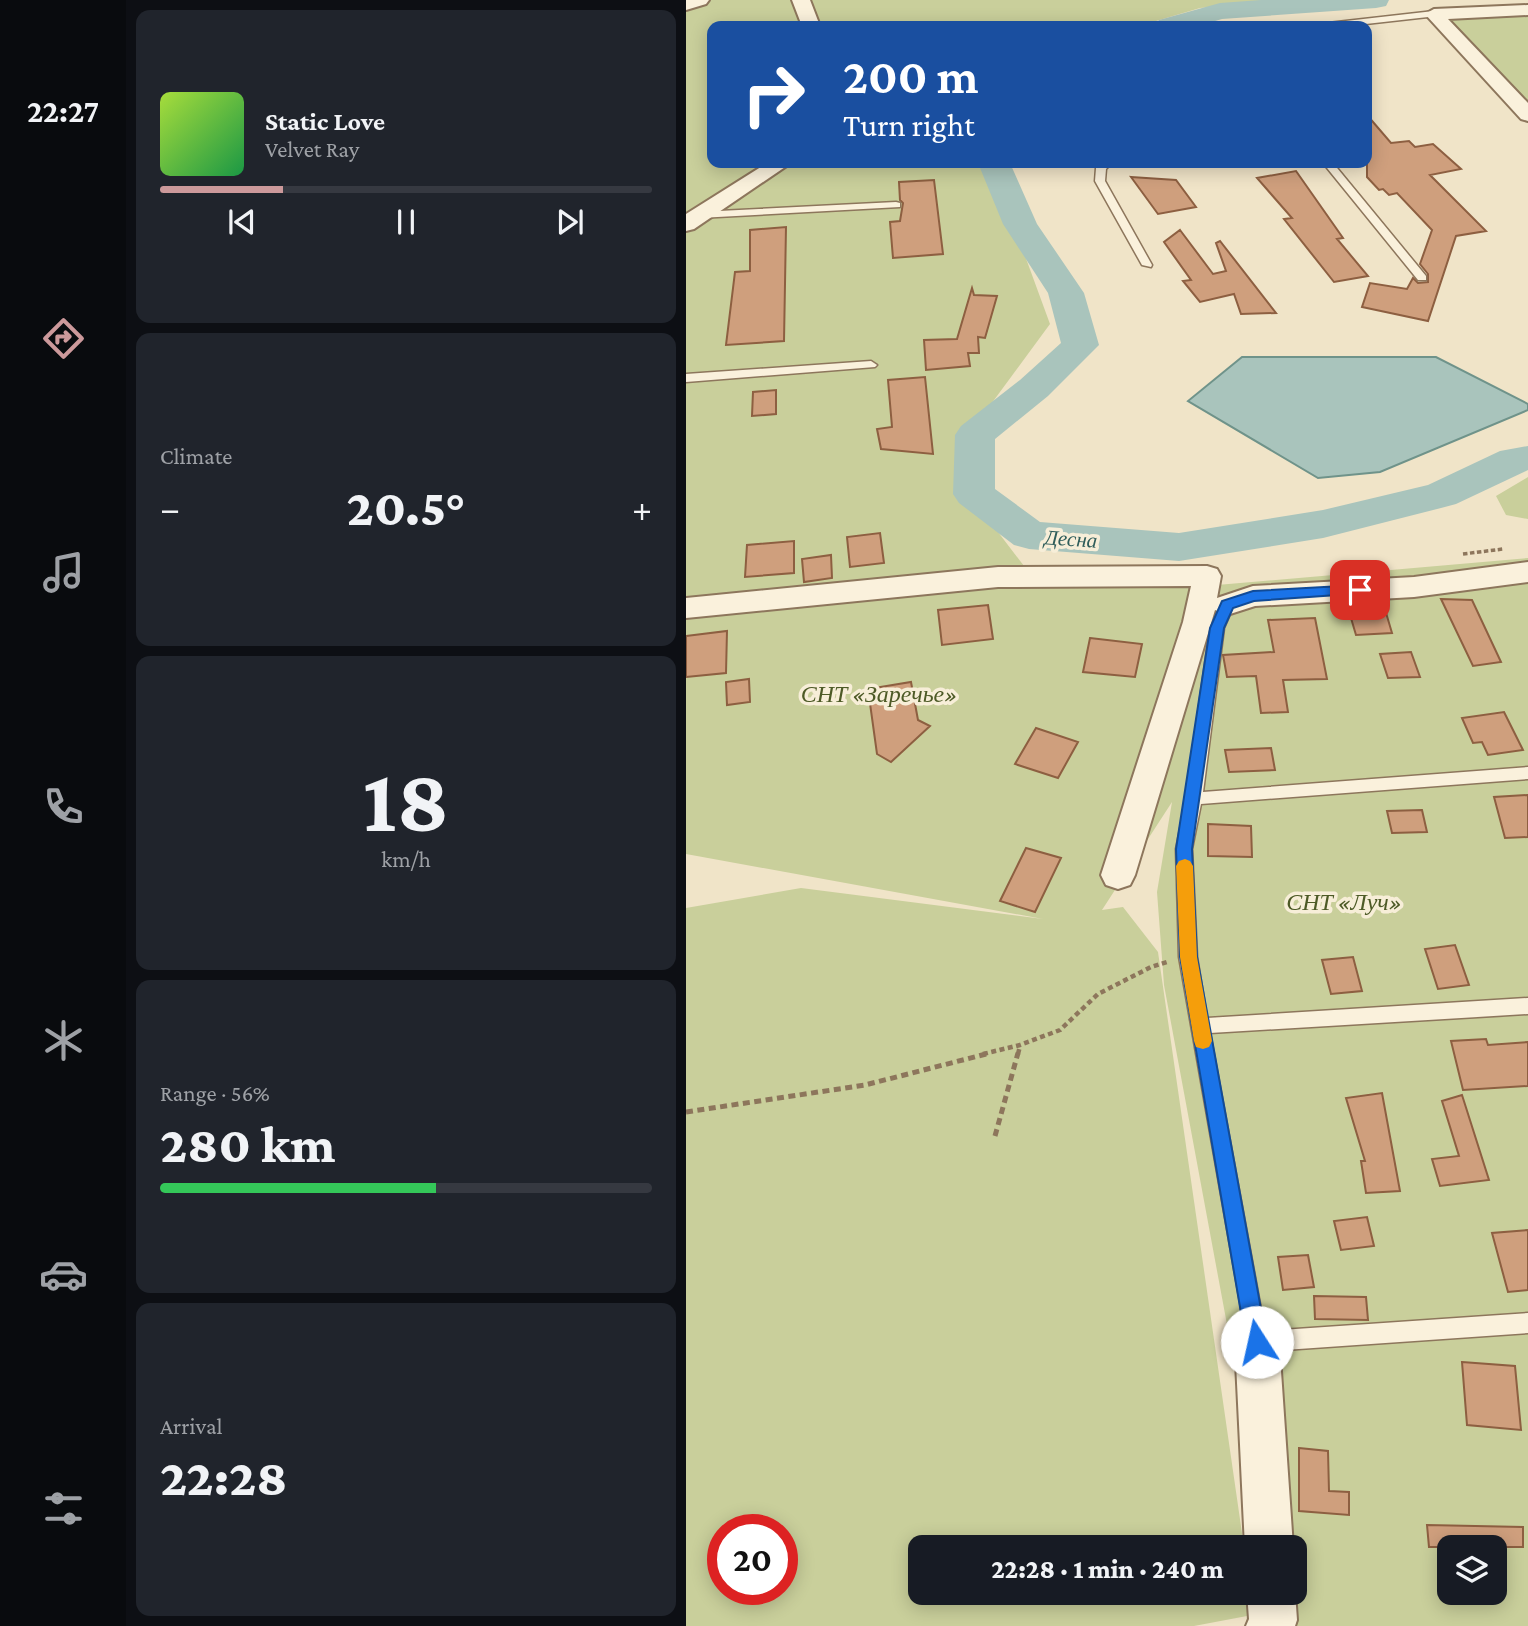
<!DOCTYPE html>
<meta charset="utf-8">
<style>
body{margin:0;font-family:"Crimson Pro",serif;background:#20242c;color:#f1f3f6;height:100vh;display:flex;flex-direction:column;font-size:26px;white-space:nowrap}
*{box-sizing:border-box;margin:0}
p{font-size:23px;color:#9ea1a6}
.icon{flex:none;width:38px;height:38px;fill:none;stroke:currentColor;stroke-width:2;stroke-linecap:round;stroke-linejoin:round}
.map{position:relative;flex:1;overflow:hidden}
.side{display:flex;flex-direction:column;gap:10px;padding:10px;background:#0d0f14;width:560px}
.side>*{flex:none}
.banner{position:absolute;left:21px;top:21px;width:665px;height:147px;border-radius:14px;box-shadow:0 4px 18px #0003;background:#1a4fa0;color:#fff;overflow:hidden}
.fabs{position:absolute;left:751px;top:1535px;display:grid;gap:14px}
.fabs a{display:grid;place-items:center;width:70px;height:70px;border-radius:14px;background:#171b24;box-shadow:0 4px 18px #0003;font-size:35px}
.speed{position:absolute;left:21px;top:1514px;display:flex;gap:14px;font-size:35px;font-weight:700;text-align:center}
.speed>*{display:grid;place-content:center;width:91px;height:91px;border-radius:50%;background:#171b24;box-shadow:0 4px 18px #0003;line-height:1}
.speed .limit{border:10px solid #d22;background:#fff;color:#111}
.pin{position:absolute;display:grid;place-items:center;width:60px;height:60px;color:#fff;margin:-30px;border-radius:14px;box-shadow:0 4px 10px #0006}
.me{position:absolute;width:77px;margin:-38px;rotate:350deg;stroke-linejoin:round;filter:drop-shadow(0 0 5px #0008)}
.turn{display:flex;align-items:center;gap:24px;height:147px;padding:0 21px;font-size:32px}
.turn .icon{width:91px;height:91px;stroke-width:2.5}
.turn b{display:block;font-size:49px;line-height:60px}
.big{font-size:52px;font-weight:800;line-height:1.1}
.side .card{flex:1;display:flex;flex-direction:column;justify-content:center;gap:10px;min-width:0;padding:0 24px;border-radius:14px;background:#20242c}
.side .dial{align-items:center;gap:0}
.dial b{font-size:91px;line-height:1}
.song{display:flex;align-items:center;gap:21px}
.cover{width:84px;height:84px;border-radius:10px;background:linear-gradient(135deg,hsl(80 70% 55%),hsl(140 70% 35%))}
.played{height:7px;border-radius:4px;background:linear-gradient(90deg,#cc999b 25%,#363941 25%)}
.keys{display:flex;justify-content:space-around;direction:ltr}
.heat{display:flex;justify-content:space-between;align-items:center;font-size:38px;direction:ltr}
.charge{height:10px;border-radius:5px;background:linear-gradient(90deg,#34c759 56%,#363941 0)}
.trip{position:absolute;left:222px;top:1535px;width:399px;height:70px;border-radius:14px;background:#171b24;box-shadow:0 4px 18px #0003;font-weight:800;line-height:70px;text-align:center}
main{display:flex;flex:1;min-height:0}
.dock{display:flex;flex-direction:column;width:126px;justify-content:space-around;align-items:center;background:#090b0e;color:#9ea1a6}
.dock .icon{width:49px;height:49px}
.dock .current{color:#cc999b}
.dock b{font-size:32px;color:#f1f3f6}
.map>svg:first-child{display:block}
</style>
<main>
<nav class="dock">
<b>22:27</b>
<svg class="icon current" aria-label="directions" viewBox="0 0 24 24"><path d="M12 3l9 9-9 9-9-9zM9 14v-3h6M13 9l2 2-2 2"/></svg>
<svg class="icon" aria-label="music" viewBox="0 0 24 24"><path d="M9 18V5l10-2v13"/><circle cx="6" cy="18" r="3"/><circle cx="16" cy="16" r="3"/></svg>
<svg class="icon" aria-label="phone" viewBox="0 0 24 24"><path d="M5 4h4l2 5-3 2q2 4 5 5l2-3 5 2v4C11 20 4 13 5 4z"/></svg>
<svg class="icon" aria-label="climate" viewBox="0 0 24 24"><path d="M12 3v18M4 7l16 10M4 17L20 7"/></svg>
<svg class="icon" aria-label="car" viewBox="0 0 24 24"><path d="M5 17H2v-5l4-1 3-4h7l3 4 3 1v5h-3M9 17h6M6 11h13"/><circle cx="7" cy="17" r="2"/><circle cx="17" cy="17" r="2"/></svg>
<svg class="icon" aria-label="filters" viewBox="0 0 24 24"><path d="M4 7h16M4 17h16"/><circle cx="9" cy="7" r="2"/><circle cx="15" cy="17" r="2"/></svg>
</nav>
<section class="side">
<div class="card">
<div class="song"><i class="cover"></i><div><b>Static Love</b><p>Velvet Ray</p></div></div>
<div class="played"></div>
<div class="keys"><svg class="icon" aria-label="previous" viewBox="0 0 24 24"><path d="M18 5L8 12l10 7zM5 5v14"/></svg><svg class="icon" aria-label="pause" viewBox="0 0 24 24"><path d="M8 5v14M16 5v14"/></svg><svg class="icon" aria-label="next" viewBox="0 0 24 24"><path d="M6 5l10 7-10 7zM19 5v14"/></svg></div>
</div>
<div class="card"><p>Climate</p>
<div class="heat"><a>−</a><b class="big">20.5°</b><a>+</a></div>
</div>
<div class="card dial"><b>18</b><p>km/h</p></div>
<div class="card"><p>Range · 56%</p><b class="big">280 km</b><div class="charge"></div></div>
<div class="card"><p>Arrival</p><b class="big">22:28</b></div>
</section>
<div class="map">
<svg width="842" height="1626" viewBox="0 0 842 1626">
<rect width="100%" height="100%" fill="#f0e4c8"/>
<!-- green -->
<path fill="#c9cf9b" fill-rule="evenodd" d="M 0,0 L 605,0 L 514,8 L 453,26 L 26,26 L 26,163 L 79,163 L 0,217 Z
M 842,9 L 842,102 L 753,12 Z
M 89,163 L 305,163 L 364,324 L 283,434 L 283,494 L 338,566 L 527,569 L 531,585 L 842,558 L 842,1626 L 560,1626 L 561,1616 L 508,1626 L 0,1626 L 0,908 L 115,888 L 357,919 L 0,854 L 0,223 ZM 486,802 L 471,892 L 478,985 L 578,1524 L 574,1547 L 609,1547 L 609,1592 L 234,1592 L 234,1547 L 558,1547 L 472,952 L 437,907 L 416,910 ZM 37,1530 L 96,1530 L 96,1589 L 37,1589 ZM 763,1547 L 808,1547 L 808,1592 L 763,1592 Z
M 842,477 L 842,519 L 820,515 L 810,496 Z"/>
<!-- water -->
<path fill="#a9c4bc" stroke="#6f938a" stroke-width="2" d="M 556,357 L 750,357 L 842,404 L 842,410 L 694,472 L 632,478 L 502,401 Z"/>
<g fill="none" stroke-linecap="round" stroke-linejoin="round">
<!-- river -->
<path fill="#a9c4bc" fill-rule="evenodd" d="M 575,0 L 703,0 L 700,6 L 690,8 L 536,19 L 512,26 L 469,26 L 473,20 L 534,3 Z
M 292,163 L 324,163 L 351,224 L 398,293 L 413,345 L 362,396 L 309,439 L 309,489 L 354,522 L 493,533 L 637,510 L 742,485 L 814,451 L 842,446 L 842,470 L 770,504 L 755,508 L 637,538 L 493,561 L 343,549 L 328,545 L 273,503 L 267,494 L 269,435 L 275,426 L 334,380 L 375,343 L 362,293 L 317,224 Z"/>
</g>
<!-- building -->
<path fill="#cf9f7d" stroke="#8d5f41" stroke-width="2" d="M 681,115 L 705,143 L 723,141 L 729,147 L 747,144 L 775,169 L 744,175 L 800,231 L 770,236 L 742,321 L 676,307 L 684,283 L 721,289 L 727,278 L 732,283 L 742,282 L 742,274 L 734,264 L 746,230 L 711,193 L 703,195 L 697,189 L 693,190 L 681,177 Z
M 610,171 L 657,238 L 651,239 L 682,276 L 648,282 L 598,219 L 606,218 L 571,178 Z
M 445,177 L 490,180 L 510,207 L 472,214 Z
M 248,180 L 257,254 L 207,258 L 204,222 L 214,221 L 217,203 L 214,200 L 213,182 Z
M 100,227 L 98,341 L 40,345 L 49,272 L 64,271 L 64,230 Z
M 494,230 L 527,274 L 540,271 L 530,243 L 534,241 L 590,313 L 555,314 L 548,294 L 514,302 L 497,281 L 505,280 L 478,242 Z
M 286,288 L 288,295 L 311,296 L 299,338 L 292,337 L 293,353 L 282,353 L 284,366 L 240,370 L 238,340 L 271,339 Z
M 239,377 L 247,454 L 195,449 L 191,429 L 206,427 L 202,380 Z
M 90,390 L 90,414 L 66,416 L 67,392 Z
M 194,533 L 198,563 L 164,567 L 161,537 Z
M 108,541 L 108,573 L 59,577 L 61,545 Z
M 145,555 L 146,578 L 118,582 L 116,559 Z
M 755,599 L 786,600 L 815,662 L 787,666 Z
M 302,605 L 307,639 L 256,645 L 252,610 Z
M 698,606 L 706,633 L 670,635 L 662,608 Z
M 629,618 L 641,679 L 597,680 L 602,712 L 575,713 L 570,676 L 541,677 L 537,655 L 588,652 L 582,620 Z
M 41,631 L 40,673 L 0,677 L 0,636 Z
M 404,638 L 456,644 L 449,677 L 397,672 Z
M 725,652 L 734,677 L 702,678 L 694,654 Z
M 63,679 L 64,702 L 41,705 L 40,682 Z
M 225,682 L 232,720 L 244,726 L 205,762 L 191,754 L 182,689 Z
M 818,712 L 837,750 L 802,755 L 796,742 L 787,743 L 776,718 Z
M 350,728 L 392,742 L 372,778 L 329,764 Z
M 585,748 L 589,770 L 543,772 L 539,750 Z
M 842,795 L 842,837 L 819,838 L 808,797 Z
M 736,810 L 741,832 L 706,833 L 701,811 Z
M 522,824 L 565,826 L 566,857 L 522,856 Z
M 340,848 L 375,858 L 349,912 L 314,901 Z
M 769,945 L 783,985 L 752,989 L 739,949 Z
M 667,957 L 676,991 L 645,994 L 636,960 Z
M 800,1039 L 802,1045 L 842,1042 L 842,1086 L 777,1090 L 765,1041 Z
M 696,1093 L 714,1191 L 680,1193 L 675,1161 L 679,1161 L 660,1098 Z
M 776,1095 L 803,1180 L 754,1186 L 746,1159 L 773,1156 L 756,1101 Z
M 681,1217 L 688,1246 L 655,1250 L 648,1221 Z
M 842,1230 L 842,1290 L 822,1292 L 806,1233 Z
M 622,1255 L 628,1287 L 597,1290 L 592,1257 Z
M 628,1296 L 680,1297 L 682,1320 L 629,1319 Z
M 776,1362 L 829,1366 L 835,1430 L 781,1425 Z
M 613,1448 L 642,1451 L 643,1491 L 663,1492 L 663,1515 L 613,1511 Z
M 741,1525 L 837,1527 L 837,1547 L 743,1547 Z"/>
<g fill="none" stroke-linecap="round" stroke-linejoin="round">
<!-- lane casing -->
<g stroke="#8d765c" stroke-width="3">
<path id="lane" d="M 748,11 L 752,14 L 751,16 L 662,26 L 638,26 L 642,23 Z
M 415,163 L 426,163 L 420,169 L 419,181 L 466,265 L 465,267 L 456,265 L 409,181 L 410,168 Z
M 637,163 L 647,163 L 740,276 L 740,280 L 732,280 Z
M 210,202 L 214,203 L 214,207 L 13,218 L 8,215 L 13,212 Z
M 185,361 L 191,365 L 189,367 L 0,382 L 0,374 Z
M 541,600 L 548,605 L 538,628 L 517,792 L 842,767 L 842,779 L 515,804 L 506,849 L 511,957 L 521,1018 L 842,998 L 842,1014 L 524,1033 L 579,1331 L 842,1313 L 842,1333 L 571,1352 L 564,1349 L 561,1342 L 493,957 L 490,849 L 500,799 L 524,628 L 536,602 Z"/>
</g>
<!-- street casing -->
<g stroke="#8d765c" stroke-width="4">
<path id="street" d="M 0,0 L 23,0 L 20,4 L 0,10 Z
M 106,0 L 124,0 L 134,26 L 116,26 Z
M 842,5 L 842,15 L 762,19 L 842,103 L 842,121 L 835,119 L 739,14 L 748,9 Z
M 81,163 L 105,163 L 8,229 L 0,231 L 0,214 Z
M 842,562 L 842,582 L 728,597 L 569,606 L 541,615 L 529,610 L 449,875 L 444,885 L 432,889 L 420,885 L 415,875 L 497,622 L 505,586 L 312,587 L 0,618 L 0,598 L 312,567 L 521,566 L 531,569 L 535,576 L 531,598 L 567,586 L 728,577 Z
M 571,1320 L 586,1327 L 593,1342 L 607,1547 L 559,1547 L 549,1342 L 556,1327 Z
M 561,1592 L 609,1592 L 611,1620 L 609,1626 L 560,1626 L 563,1619 Z"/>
</g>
<!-- path-far2 -->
<path stroke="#8d765c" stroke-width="3.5" stroke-dasharray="4.5 2.5" stroke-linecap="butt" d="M 777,554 L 817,549"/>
<!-- path-far1 -->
<path stroke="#8d765c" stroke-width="4.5" stroke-dasharray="5 3.5" stroke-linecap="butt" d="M 297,1054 L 334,1045 L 374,1030 L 412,994 L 465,967 L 481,962
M 332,1054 L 334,1046"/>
<!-- path -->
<path stroke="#8d765c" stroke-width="5" stroke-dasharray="7 4.5" stroke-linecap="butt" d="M 0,1112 L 179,1085 L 304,1053
M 309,1136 L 332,1053"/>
<!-- lane -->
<use href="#lane" fill="#faf1dc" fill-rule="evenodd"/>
<!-- street -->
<use href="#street" fill="#faf1dc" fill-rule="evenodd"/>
</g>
<!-- route -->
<path fill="#1a73e8" stroke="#114b97" stroke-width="2" d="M 674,585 L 679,587 L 679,593 L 568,601 L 547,608 L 538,628 L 506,849 L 511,957 L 581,1342 L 578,1349 L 571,1352 L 563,1349 L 560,1342 L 494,957 L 490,849 L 524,628 L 536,601 L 567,591 Z"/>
<!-- slow -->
<path fill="#f59e0b" d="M 499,859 L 504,861 L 507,866 L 511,957 L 526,1041 L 523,1047 L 517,1049 L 510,1047 L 508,1041 L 494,957 L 490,866 L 493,861 Z"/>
<g text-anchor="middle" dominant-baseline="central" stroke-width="7" stroke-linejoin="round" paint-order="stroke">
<!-- far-water labels -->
<g font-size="21" font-style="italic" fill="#2f5d5a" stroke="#f7eed8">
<text transform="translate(385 539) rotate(4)">Десна</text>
</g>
<!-- park labels -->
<g font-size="24" font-style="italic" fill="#4d5a26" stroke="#f7eed8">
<text x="193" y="693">СНТ «Заречье»</text>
<text x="658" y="901">СНТ «Луч»</text>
</g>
</g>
</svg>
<div class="fabs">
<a><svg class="icon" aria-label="layers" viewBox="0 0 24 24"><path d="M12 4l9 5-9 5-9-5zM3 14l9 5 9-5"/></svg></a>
</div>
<div class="speed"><div class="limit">20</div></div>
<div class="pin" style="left:674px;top:590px;background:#d93025"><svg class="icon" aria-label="arrive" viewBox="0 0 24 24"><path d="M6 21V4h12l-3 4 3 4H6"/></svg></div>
<svg class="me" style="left:571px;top:1342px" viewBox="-20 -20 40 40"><circle r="19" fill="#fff"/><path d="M0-13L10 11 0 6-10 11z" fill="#1a73e8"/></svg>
<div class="trip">22:28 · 1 min · 240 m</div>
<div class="banner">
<div class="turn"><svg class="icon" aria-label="right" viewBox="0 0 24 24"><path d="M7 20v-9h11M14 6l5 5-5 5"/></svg><div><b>200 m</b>Turn right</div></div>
</div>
</div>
</main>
